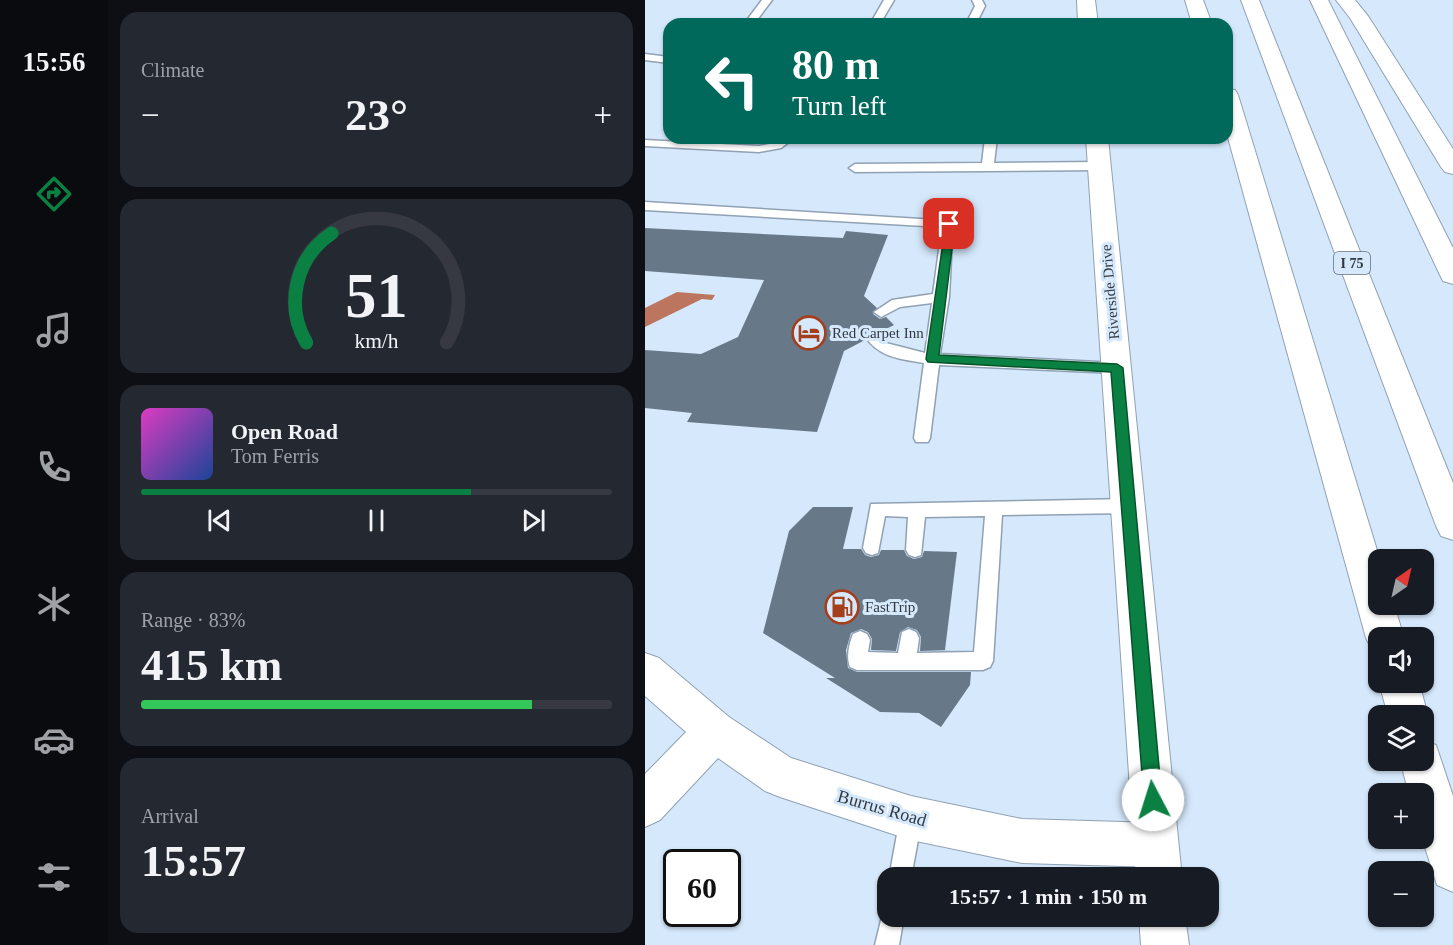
<!DOCTYPE html>
<meta charset="utf-8">
<style>
body{margin:0;font-family:"Times New Roman",serif;background:#242831;color:#f1f3f6;height:100vh;display:flex;flex-direction:column;font-size:22px;white-space:nowrap}
*{box-sizing:border-box;margin:0}
p{font-size:20px;color:#9ea1a6}
.icon{flex:none;width:33px;height:33px;fill:none;stroke:currentColor;stroke-width:2;stroke-linecap:round;stroke-linejoin:round}
.map{position:relative;flex:1;overflow:hidden}
.side{display:flex;flex-direction:column;gap:12px;padding:12px;background:#0d0f14;width:537px}
.side>*{flex:none}
.banner{position:absolute;left:18px;top:18px;width:570px;height:126px;border-radius:18px;box-shadow:0 2px 4px #0004;background:#00695c;color:#fff;overflow:hidden}
.needle{width:39px;rotate:34deg}
.controls{position:absolute;left:723px;top:549px;display:grid;gap:12px}
.controls a{display:grid;place-items:center;width:66px;height:66px;border-radius:12px;background:#171b24;box-shadow:0 2px 4px #0004;font-size:30px}
.speed{position:absolute;left:18px;top:849px;display:flex;gap:12px;font-size:30px;font-weight:700;text-align:center}
.speed>*{display:grid;place-content:center;width:78px;height:78px;border-radius:50%;background:#171b24;box-shadow:0 2px 4px #0004;line-height:1}
.speed .limit{border:3px solid #111;border-radius:9px;background:#fff;color:#111}
.pin{position:absolute;display:grid;place-items:center;width:51px;height:51px;color:#fff;margin:-26px;border-radius:12px;box-shadow:0 3px 9px #0006}
.me{position:absolute;width:66px;margin:-33px;rotate:355deg;stroke-linejoin:round;filter:drop-shadow(0 0 4px #0008)}
.turn{display:flex;align-items:center;gap:21px;height:126px;padding:0 30px;font-size:27px}
.turn .icon{width:78px;height:78px;stroke-width:2.5}
.turn b{display:block;font-size:42px;line-height:51px}
.big{font-size:45px;font-weight:700;line-height:1.1}
.side .tile{flex:1;display:flex;flex-direction:column;justify-content:center;gap:9px;min-width:0;padding:0 21px;border-radius:18px;background:#242831}
.side .dial{align-items:center;gap:0}
.dial svg{height:156px;overflow:visible;fill:none;stroke:#363941;stroke-width:7;stroke-linecap:round;text-anchor:middle}
.dial text{fill:#f1f3f6;stroke:none}
.song{display:flex;align-items:center;gap:18px}
.cover{width:72px;height:72px;border-radius:9px;background:linear-gradient(135deg,hsl(310 70% 55%),hsl(220 70% 35%))}
.played{height:6px;border-radius:3px;background:linear-gradient(90deg,#0b8043 70%,#363941 70%)}
.keys{display:flex;justify-content:space-around;direction:ltr}
.heat{display:flex;justify-content:space-between;align-items:center;font-size:33px;direction:ltr}
.charge{height:9px;border-radius:4px;background:linear-gradient(90deg,#34c759 83%,#363941 0)}
.trip{position:absolute;left:232px;top:867px;width:342px;height:60px;border-radius:18px;background:#171b24;box-shadow:0 2px 4px #0004;font-weight:700;line-height:60px;text-align:center}
main{display:flex;flex:1;min-height:0}
.menu{display:flex;flex-direction:column;width:108px;justify-content:space-around;align-items:center;background:#090b0e;color:#9ea1a6}
.menu .icon{width:42px;height:42px}
.menu .on{color:#0b8043}
.menu b{font-size:27px;color:#f1f3f6}
.map>svg:first-child{display:block}
</style>
<main>
<nav class="menu">
<b>15:56</b>
<svg class="icon on" aria-label="directions" viewBox="0 0 24 24"><path d="M12 3l9 9-9 9-9-9zM9 14v-3h6M13 9l2 2-2 2"/></svg>
<svg class="icon" aria-label="music" viewBox="0 0 24 24"><path d="M9 18V5l10-2v13"/><circle cx="6" cy="18" r="3"/><circle cx="16" cy="16" r="3"/></svg>
<svg class="icon" aria-label="phone" viewBox="0 0 24 24"><path d="M5 4h4l2 5-3 2q2 4 5 5l2-3 5 2v4C11 20 4 13 5 4z"/></svg>
<svg class="icon" aria-label="climate" viewBox="0 0 24 24"><path d="M12 3v18M4 7l16 10M4 17L20 7"/></svg>
<svg class="icon" aria-label="car" viewBox="0 0 24 24"><path d="M5 17H2v-5l4-1 3-4h7l3 4 3 1v5h-3M9 17h6M6 11h13"/><circle cx="7" cy="17" r="2"/><circle cx="17" cy="17" r="2"/></svg>
<svg class="icon" aria-label="filters" viewBox="0 0 24 24"><path d="M4 7h16M4 17h16"/><circle cx="9" cy="7" r="2"/><circle cx="15" cy="17" r="2"/></svg>
</nav>
<section class="side">
<div class="tile"><p>Climate</p>
<div class="heat"><a>−</a><b class="big">23°</b><a>+</a></div>
</div>
<div class="tile dial"><svg viewBox="0 0 100 80">
<path d="M14 69A42 42 0 1 1 86 69"/>
<path d="M14 69A42 42 0 0 1 27 13" stroke="#0b8043"/>
<text x="50" y="56" font-size="32" font-weight="700">51</text>
<text x="50" y="72" font-size="11">km/h</text>
</svg></div>
<div class="tile">
<div class="song"><i class="cover"></i><div><b>Open Road</b><p>Tom Ferris</p></div></div>
<div class="played"></div>
<div class="keys"><svg class="icon" aria-label="previous" viewBox="0 0 24 24"><path d="M18 5L8 12l10 7zM5 5v14"/></svg><svg class="icon" aria-label="pause" viewBox="0 0 24 24"><path d="M8 5v14M16 5v14"/></svg><svg class="icon" aria-label="next" viewBox="0 0 24 24"><path d="M6 5l10 7-10 7zM19 5v14"/></svg></div>
</div>
<div class="tile"><p>Range · 83%</p><b class="big">415 km</b><div class="charge"></div></div>
<div class="tile"><p>Arrival</p><b class="big">15:57</b></div>
</section>
<div class="map">
<svg width="808" height="945" viewBox="0 0 808 945">
<rect width="100%" height="100%" fill="#d6e9fc"/>
<!-- water -->
<path fill="#bc7660" d="M 32,292 L 70,295 L 67,300 L 57,299 L 0,327 L 0,308 Z"/>
<!-- building -->
<path fill="#677889" d="M 0,228 L 198,238 L 201,231 L 243,235 L 219,296 L 232,308 L 228,314 L 235,319 L 241,317 L 249,325 L 235,332 L 226,329 L 218,336 L 220,340 L 199,351 L 172,432 L 42,422 L 47,413 L 0,408 L 0,350 L 56,354 L 93,337 L 119,280 L 0,271 Z
M 168,507 L 208,507 L 198,549 L 216,549 L 220,555 L 226,557 L 234,555 L 236,550 L 259,550 L 262,556 L 269,559 L 277,557 L 279,551 L 312,552 L 300,650 L 308,650 L 275,651 L 276,637 L 272,630 L 263,627 L 255,632 L 251,651 L 226,650 L 227,639 L 223,632 L 216,629 L 206,633 L 201,650 L 203,668 L 212,672 L 326,672 L 325,685 L 296,727 L 274,713 L 235,712 L 181,678 L 190,678 L 118,633 L 144,531 Z"/>
<g fill="none" stroke-linecap="round" stroke-linejoin="round">
<!-- service casing -->
<g stroke="#8fa1b3" stroke-width="3">
<path id="service" d="M 117,0 L 127,0 L 109,24 L 99,24 Z
M 239,0 L 249,0 L 235,24 L 225,24 Z
M 327,0 L 337,0 L 340,6 L 331,24 L 321,24 L 330,6 Z
M 0,54 L 24,57 L 24,63 L 0,60 Z
M 136,138 L 149,138 L 136,148 L 114,152 L 0,146 L 0,140 L 114,146 L 129,143 Z
M 340,138 L 352,138 L 349,163 L 455,162 L 461,166 L 455,170 L 210,172 L 204,168 L 210,164 L 337,163 Z
M 0,202 L 308,221 L 304,297 L 295,354 L 472,363 L 479,368 L 472,373 L 294,365 L 285,438 L 283,442 L 271,442 L 269,438 L 279,363 C 255,359 233,357 220,336 L 227,331 L 232,332 L 241,343 L 280,353 L 287,303 L 255,307 L 236,317 L 229,312 L 247,300 L 288,294 L 297,227 L 0,210 Z
M 484,499 L 490,501 L 493,506 L 490,511 L 484,513 L 357,515 L 348,661 L 345,667 L 338,670 L 212,670 L 205,667 C 201,657 204,644 208,634 L 215,631 L 222,634 L 225,640 L 223,652 L 253,653 L 257,632 L 264,629 L 271,632 L 274,638 L 272,653 L 329,652 L 340,516 L 280,517 L 276,555 L 270,557 L 264,555 L 261,550 L 263,517 L 240,516 L 233,553 L 227,555 L 221,553 L 218,548 L 226,504 Z
M 266,807 L 274,810 L 277,818 L 266,878 L 244,878 L 255,818 L 258,810 Z
M 243,906 L 243,916 L 259,916 L 254,945 L 230,945 L 239,908 Z"/>
</g>
<!-- minor casing -->
<g stroke="#8fa1b3" stroke-width="2">
<path id="minor" d="M 0,653 L 14,658 L 84,717 L 146,758 L 266,796 L 377,819 L 511,823 L 527,829 L 533,845 L 527,861 L 511,867 L 377,863 L 266,840 L 135,797 L 120,791 L 73,758 L 15,820 L 0,827 L 0,774 L 41,732 L 0,696 Z"/>
</g>
<!-- primary casing -->
<g stroke="#8fa1b3" stroke-width="2">
<path id="primary" d="M 432,0 L 450,0 L 453,24 L 433,24 Z
M 441,138 L 463,138 L 537,878 L 491,878 Z
M 494,916 L 540,916 L 544,945 L 496,945 Z"/>
</g>
<!-- motorway casing -->
<g stroke="#8fa1b3" stroke-width="2">
<path id="motorway" d="M 540,0 L 558,0 L 567,24 L 547,24 Z
M 596,0 L 614,0 L 808,483 L 808,540 L 796,536 L 791,526 Z
M 665,0 L 683,0 L 808,248 L 808,284 L 798,281 L 795,275 Z
M 691,0 L 710,0 L 723,16 L 808,149 L 808,174 L 800,172 L 796,167 L 705,18 Z
M 582,89 L 590,90 L 593,95 L 735,560 L 734,604 L 749,604 L 759,638 L 734,638 L 734,653 L 727,650 L 721,638 L 582,134 Z
M 734,682 L 774,682 L 783,716 L 778,727 L 778,716 L 743,716 Z
M 778,740 L 791,745 L 808,796 L 808,892 L 792,885 L 777,838 L 778,794 L 764,794 L 755,760 L 778,760 Z"/>
</g>
<!-- service -->
<use href="#service" fill="#fff" fill-rule="evenodd"/>
<!-- minor -->
<use href="#minor" fill="#fff" fill-rule="evenodd"/>
<!-- primary -->
<use href="#primary" fill="#fff" fill-rule="evenodd"/>
<!-- motorway -->
<use href="#motorway" fill="#fff" fill-rule="evenodd"/>
</g>
<!-- route -->
<path fill="#0b8043" stroke="#07532c" stroke-width="1.5" d="M 301,222 L 310,224 L 294,355 L 472,364 L 478,368 L 517,800 L 514,806 L 508,809 L 501,806 L 499,800 L 466,372 L 283,362 L 281,359 Z"/>
<!-- icons -->
<defs>
<g id="hotel-ring" transform="scale(1.725)"><circle r="9.5" fill="#d6e9fc" stroke="#a53e1a" stroke-width="1.5"/><path d="M-6-4.5h1.5V1H6V5H4.5V3h-9V5H-6ZM-4 0a1.8 1.8 0 1 1 3.6 0ZM.5 0V-2.5h3Q6-2.5 6 0Z" fill="#a53e1a"/></g>
<g id="fuel-ring" transform="scale(1.725)"><circle r="9.5" fill="#d6e9fc" stroke="#a53e1a" stroke-width="1.5"/><path d="M-5.5-6h7V0h2V4h1.3V-2.5L3-4.5l.8-.8L6-3V5H2.5V1h-1V6h-7ZM-4.2-4.7v3.2H.2V-4.7Z" fill="#a53e1a"/></g>
</defs>
<g fill-rule="evenodd">
<use href="#hotel-ring" x="164" y="333"/>
<use href="#fuel-ring" x="197" y="607"/>
</g>
<g text-anchor="middle" dominant-baseline="central" stroke-width="6" stroke-linejoin="round" paint-order="stroke">
<!-- shield labels -->
<rect fill="#d6e9fc" stroke="#636e79" stroke-width="1.5" x="689" y="252" width="36" height="22" rx="4.5"/>
<g font-size="14" font-weight="bold" fill="#323941">
<text x="707" y="263">I 75</text>
</g>
<!-- street labels -->
<g font-size="15" fill="#323941" stroke="#d6e9fc">
<text transform="translate(465 292) rotate(-95)">Riverside Drive</text>
</g>
<!-- poi labels -->
<g font-size="15" fill="#323941" stroke="#d6e9fc" text-anchor="start">
<text x="187" y="333">Red Carpet Inn</text>
<text x="220" y="607">FastTrip</text>
</g>
<!-- near-street labels -->
<g font-size="18" fill="#323941" stroke="#d6e9fc">
<text transform="translate(237 808) rotate(16)">Burrus Road</text>
</g>
</g>
</svg>
<div class="controls">
<a><svg class="needle" viewBox="-14 -14 28 28"><path d="M0-13l5 13h-10z" fill="#e53935"/><path d="M0 13l5-13h-10z" fill="#9ea1a6"/></svg></a>
<a><svg class="icon" aria-label="sound" viewBox="0 0 24 24"><path d="M4 9h4l5-4v14l-5-4H4zM17 9q2 3 0 6"/></svg></a>
<a><svg class="icon" aria-label="layers" viewBox="0 0 24 24"><path d="M12 4l9 5-9 5-9-5zM3 14l9 5 9-5"/></svg></a>
<a>+</a>
<a>−</a>
</div>
<div class="speed"><div class="limit">60</div></div>
<div class="pin" style="left:304px;top:224px;background:#d93025"><svg class="icon" aria-label="arrive" viewBox="0 0 24 24"><path d="M6 21V4h12l-3 4 3 4H6"/></svg></div>
<svg class="me" style="left:508px;top:800px" viewBox="-20 -20 40 40"><circle r="19" fill="#fff"/><path d="M0-13L10 11 0 6-10 11z" fill="#0b8043"/></svg>
<div class="trip">15:57 · 1 min · 150 m</div>
<div class="banner">
<div class="turn"><svg class="icon" aria-label="left" viewBox="0 0 24 24"><path d="M17 20v-9H6M10 6l-5 5 5 5"/></svg><div><b>80 m</b>Turn left</div></div>
</div>
</div>
</main>
